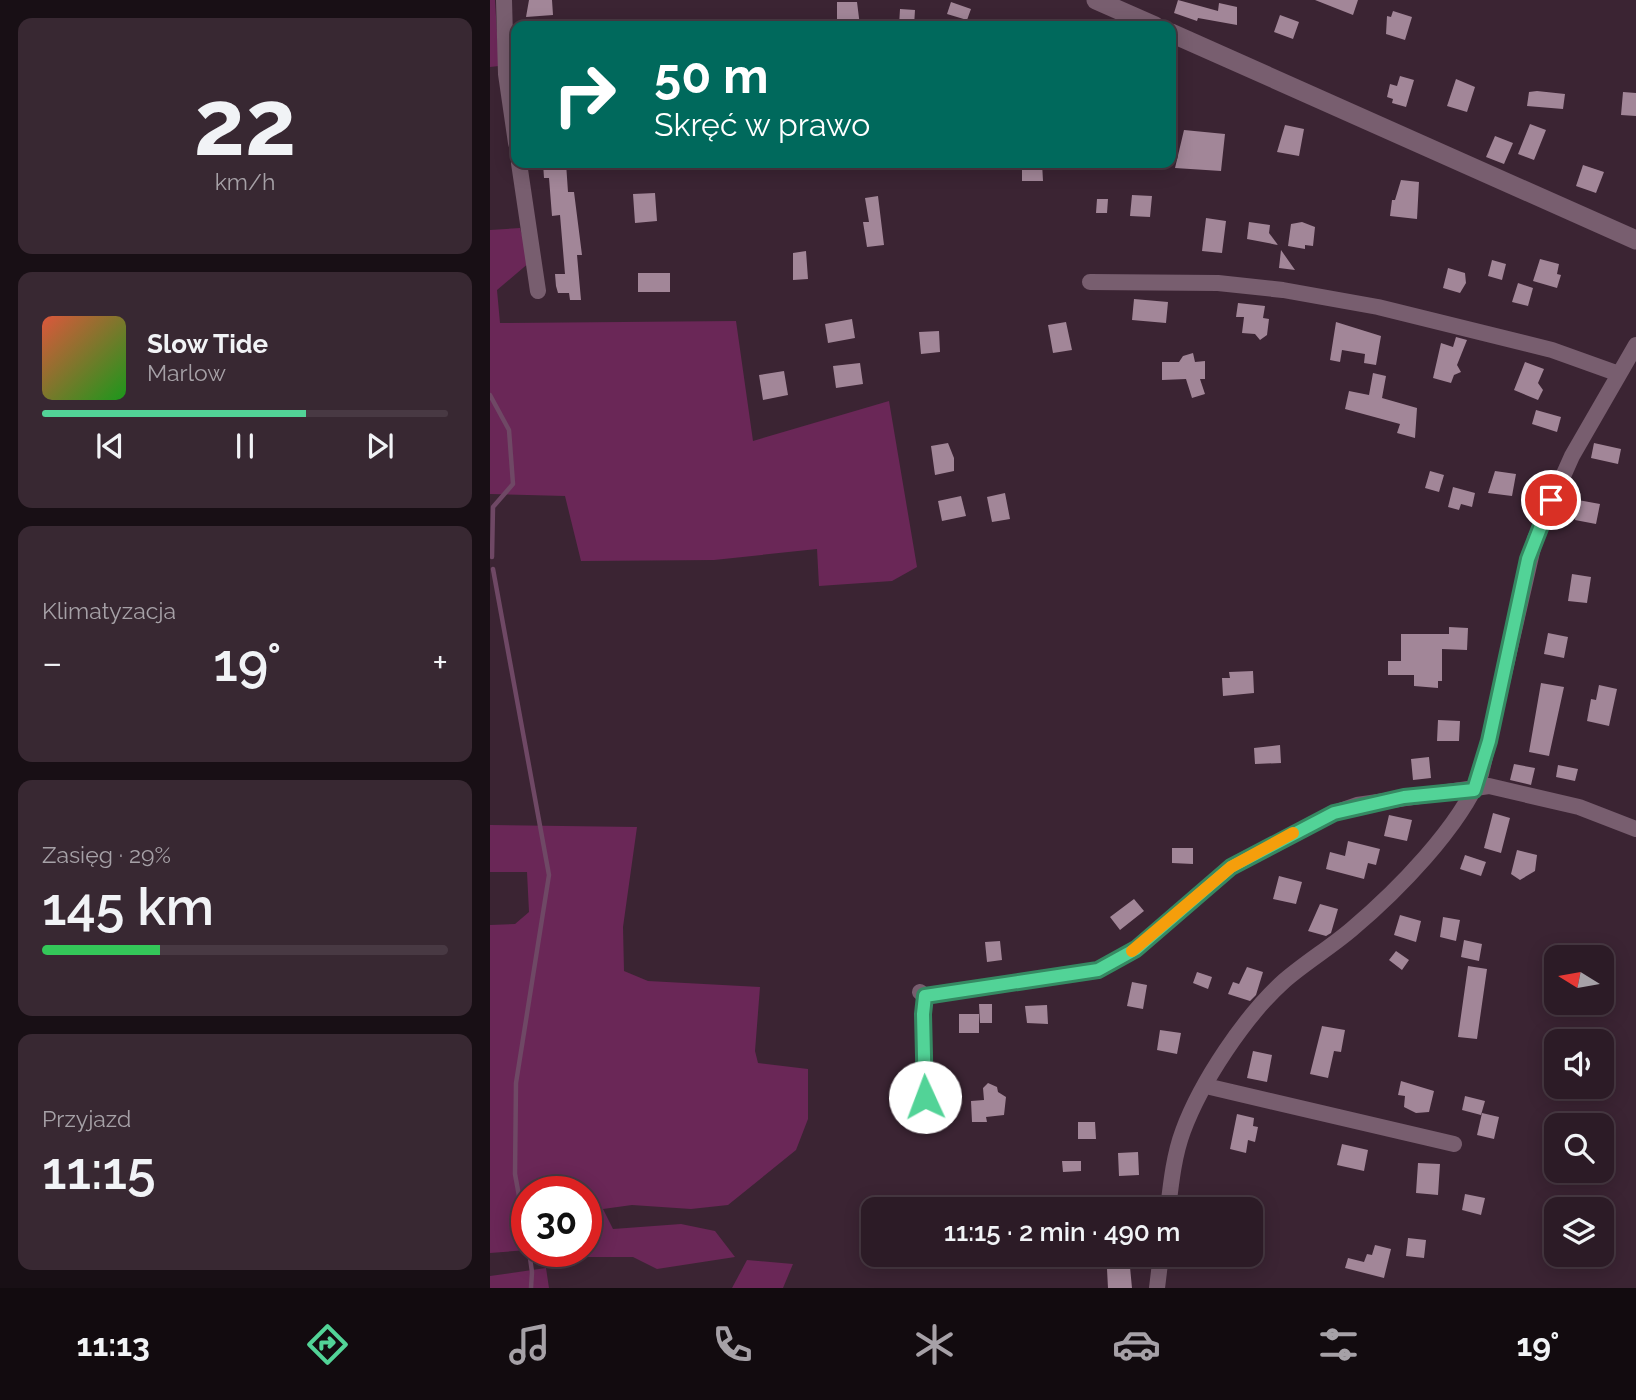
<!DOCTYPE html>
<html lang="pl">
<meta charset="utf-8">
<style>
body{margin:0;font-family:Raleway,sans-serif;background:#382832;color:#f1f3f6;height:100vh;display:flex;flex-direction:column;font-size:26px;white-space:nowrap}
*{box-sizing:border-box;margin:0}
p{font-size:23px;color:#a6a1a7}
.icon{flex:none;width:38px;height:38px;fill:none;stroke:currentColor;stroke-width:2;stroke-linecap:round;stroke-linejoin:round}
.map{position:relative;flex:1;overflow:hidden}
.panel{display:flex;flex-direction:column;gap:18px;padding:18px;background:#180f15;width:490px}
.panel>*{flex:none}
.guide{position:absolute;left:21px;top:21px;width:665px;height:147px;border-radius:14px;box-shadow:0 4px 18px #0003,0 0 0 2px #483943;background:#00695c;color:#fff;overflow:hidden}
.needle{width:46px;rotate:281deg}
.fabs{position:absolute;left:1054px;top:945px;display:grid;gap:14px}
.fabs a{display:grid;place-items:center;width:70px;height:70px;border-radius:14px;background:#2c1b26;box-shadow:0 4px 18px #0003,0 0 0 2px #483943;font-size:35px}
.speed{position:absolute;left:21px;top:1176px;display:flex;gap:14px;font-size:35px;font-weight:700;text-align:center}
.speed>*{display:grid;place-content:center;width:91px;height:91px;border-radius:50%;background:#2c1b26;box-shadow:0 4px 18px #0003,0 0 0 2px #483943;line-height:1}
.speed .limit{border:10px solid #d22;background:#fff;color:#111}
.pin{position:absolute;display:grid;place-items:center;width:60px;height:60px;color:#fff;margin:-30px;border:4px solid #fff;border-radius:50%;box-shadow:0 2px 7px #0007}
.me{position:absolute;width:77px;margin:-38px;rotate:358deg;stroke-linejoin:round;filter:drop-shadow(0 0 5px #0008)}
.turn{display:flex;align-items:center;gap:24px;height:147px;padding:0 28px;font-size:32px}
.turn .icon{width:91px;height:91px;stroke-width:2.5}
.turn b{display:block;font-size:49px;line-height:60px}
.big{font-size:52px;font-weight:600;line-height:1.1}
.panel .widget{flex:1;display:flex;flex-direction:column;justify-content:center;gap:10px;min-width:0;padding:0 24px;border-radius:14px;background:#382832}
.panel .dial{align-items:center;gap:0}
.dial b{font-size:91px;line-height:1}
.song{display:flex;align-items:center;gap:21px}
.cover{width:84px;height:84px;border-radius:10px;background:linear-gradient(135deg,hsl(10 70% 55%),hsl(120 70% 35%))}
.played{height:7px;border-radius:4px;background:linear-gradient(90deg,#52d397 65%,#483943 65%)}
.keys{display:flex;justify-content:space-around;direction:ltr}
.heat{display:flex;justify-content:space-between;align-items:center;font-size:38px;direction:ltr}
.charge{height:10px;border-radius:5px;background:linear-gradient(90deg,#34c759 29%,#483943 0)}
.trip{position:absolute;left:371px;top:1197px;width:402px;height:70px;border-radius:14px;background:#2c1b26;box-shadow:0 4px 18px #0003,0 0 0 2px #483943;font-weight:600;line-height:70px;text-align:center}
.tab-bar{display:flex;height:112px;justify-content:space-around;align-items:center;background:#120b0f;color:#a6a1a7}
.tab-bar .icon{width:49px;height:49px}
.tab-bar .active{color:#52d397}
.tab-bar b{font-size:32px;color:#f1f3f6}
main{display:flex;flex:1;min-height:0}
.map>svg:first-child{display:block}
</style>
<main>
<section class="panel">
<div class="widget dial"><b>22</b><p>km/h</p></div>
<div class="widget">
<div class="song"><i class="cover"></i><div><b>Slow Tide</b><p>Marlow</p></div></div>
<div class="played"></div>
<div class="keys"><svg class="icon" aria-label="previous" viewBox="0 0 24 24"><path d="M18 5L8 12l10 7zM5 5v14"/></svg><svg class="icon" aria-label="pause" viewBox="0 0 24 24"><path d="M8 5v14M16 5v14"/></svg><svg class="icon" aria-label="next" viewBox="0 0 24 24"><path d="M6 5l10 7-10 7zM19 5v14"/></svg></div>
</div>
<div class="widget"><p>Klimatyzacja</p>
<div class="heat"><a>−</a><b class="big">19°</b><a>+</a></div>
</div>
<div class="widget"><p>Zasięg · 29%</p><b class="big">145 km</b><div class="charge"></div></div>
<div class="widget"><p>Przyjazd</p><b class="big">11:15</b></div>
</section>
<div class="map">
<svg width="1146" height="1288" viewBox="0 0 1146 1288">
<rect width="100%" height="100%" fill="#3b2433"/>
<!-- green -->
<path fill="#6a2757" d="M 0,0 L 5,0 L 9,66 L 0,67 Z
M 30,228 L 40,262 L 7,290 L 10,323 L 246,321 L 263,441 L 399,401 L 427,567 L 402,581 L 329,586 L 327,549 L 224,560 L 91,561 L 75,496 L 0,494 L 0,230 Z
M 0,825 L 147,827 L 133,927 L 134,971 L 158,981 L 270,987 L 265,1051 L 268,1063 L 318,1069 L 318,1119 L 306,1150 L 238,1205 L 201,1209 L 142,1205 L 113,1209 L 123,1229 L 191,1224 L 225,1231 L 245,1257 L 167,1269 L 143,1257 L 79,1257 L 72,1251 L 96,1251 L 96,1192 L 37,1192 L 37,1250 L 0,1253 L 0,925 L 25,924 L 39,912 L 37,872 L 0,872 Z
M 257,1260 L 303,1264 L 293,1288 L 242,1288 Z
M 56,1268 L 59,1288 L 0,1288 L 0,1276 Z"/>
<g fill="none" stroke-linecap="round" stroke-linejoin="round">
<!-- stream -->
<path stroke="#6f4865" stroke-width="4.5" d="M 0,395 L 19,430 L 23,484 L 3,507 L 2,557
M 3,569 L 59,875 L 26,1083 L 25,1174 L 37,1240
M 39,1251 L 42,1272 L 41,1288"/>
</g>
<!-- building -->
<path fill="#a28698" d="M 39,0 L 62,0 L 63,15 L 36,17 Z
M 688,0 L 728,11 L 729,3 L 747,7 L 747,25 L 708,18 L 707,21 L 684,13 Z
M 825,0 L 868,0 L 863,15 Z
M 347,2 L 367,2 L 370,26 L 347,26 Z
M 461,2 L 481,9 L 477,20 L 457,14 Z
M 410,9 L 425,10 L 424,26 L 409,26 Z
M 903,11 L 922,17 L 915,40 L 896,34 L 897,16 L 901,17 Z
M 790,15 L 809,22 L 803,39 L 784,32 Z
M 910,76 L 924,80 L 916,107 L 902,103 L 903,99 L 897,97 L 900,84 L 907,86 Z
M 966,79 L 985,87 L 977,112 L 957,106 Z
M 1047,91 L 1075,94 L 1073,109 L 1037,106 L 1039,92 Z
M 1133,92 L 1146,93 L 1146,116 L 1131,115 Z
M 1040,124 L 1056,130 L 1044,160 L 1028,154 Z
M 795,125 L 814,129 L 809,156 L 787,152 Z
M 694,130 L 735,134 L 731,171 L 685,168 Z
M 1005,136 L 1023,143 L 1014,164 L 996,157 Z
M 53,163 L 76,163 L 78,192 L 84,192 L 92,255 L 87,255 L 91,300 L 80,300 L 79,293 L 68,293 L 66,286 L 65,274 L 75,274 L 70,215 L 62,216 L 59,178 L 54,178 Z
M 532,163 L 552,163 L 553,181 L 532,181 Z
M 1093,165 L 1114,172 L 1106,193 L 1086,186 Z
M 911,180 L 929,182 L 927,219 L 900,216 L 902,200 L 905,200 Z
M 165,193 L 167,221 L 145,223 L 143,194 Z
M 642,195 L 662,196 L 660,217 L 640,216 Z
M 388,196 L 394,245 L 377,247 L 373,222 L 379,222 L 375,198 Z
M 607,199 L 618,199 L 617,213 L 606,213 Z
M 716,218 L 736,221 L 732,253 L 712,251 Z
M 759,222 L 780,225 L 779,233 L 788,245 L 757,239 Z
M 812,222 L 825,227 L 823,246 L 815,245 L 815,249 L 798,246 L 801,224 Z
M 791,250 L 805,270 L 789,268 Z
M 316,251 L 318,279 L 303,280 L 303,253 Z
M 1050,259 L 1069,264 L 1067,274 L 1071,275 L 1067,288 L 1043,281 Z
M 1002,260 L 1016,264 L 1012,280 L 998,276 Z
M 958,268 L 975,273 L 976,283 L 970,293 L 953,288 Z
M 148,273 L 180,273 L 180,292 L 148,292 Z
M 1028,283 L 1043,288 L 1038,306 L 1022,302 Z
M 644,299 L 678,302 L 676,323 L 642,320 Z
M 748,303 L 775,306 L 773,318 L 779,319 L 777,335 L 770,340 L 765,334 L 752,333 L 754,317 L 746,317 Z
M 362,319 L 365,338 L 338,343 L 335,324 Z
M 576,322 L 582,350 L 563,353 L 558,325 Z
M 846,322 L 891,336 L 886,365 L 874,363 L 875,354 L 852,350 L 850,362 L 840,360 Z
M 449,331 L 450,352 L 431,354 L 429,332 Z
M 966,337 L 977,340 L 967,365 L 971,372 L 964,375 L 961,383 L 943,378 L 951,343 L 963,347 Z
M 703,353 L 705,362 L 715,361 L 715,379 L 710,379 L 715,394 L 702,398 L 696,379 L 672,380 L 672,362 L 689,362 L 693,356 Z
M 1035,362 L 1054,369 L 1048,383 L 1053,390 L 1048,400 L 1024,390 Z
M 370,363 L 373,384 L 346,388 L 343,366 Z
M 294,371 L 298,395 L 273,400 L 269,375 Z
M 883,373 L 896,376 L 892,398 L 927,408 L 925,438 L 907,433 L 910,424 L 855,409 L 859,391 L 879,395 Z
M 1046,410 L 1071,417 L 1067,432 L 1042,424 Z
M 458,443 L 464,458 L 464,471 L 445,475 L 441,446 Z
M 1104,443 L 1131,449 L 1128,464 L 1101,458 Z
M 940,471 L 954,475 L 949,492 L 935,488 Z
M 1005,471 L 1026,474 L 1022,496 L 998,493 Z
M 963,487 L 985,493 L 982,507 L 971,504 L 969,510 L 958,507 Z
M 515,493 L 520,519 L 502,522 L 497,497 Z
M 471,496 L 476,516 L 452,521 L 448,501 Z
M 1088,500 L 1110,504 L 1106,524 L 1085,520 Z
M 1082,574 L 1101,577 L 1097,603 L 1078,601 Z
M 959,627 L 978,628 L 977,650 L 952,649 L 952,681 L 948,681 L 948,688 L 924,686 L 924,675 L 898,675 L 898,661 L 911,661 L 911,634 L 959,634 Z
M 1058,633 L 1078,637 L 1074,658 L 1054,654 Z
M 763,671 L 764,693 L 733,696 L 732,678 L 740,678 L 739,672 Z
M 1051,683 L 1074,687 L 1059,756 L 1039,752 Z
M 1109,685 L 1127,689 L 1119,726 L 1097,721 L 1101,699 L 1106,700 Z
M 948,720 L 970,721 L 969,741 L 947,741 Z
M 790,745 L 791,763 L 765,764 L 764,748 Z
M 939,757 L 941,778 L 923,780 L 921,759 Z
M 1024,764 L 1045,768 L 1041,785 L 1020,780 Z
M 1068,765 L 1088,769 L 1085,781 L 1066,777 Z
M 1003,813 L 1020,818 L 1011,853 L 994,848 Z
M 899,815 L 922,820 L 917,841 L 894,836 Z
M 858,841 L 890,849 L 886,865 L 878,863 L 874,879 L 836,869 L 840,852 L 855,856 Z
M 682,848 L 703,848 L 703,864 L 682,863 Z
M 1027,850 L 1047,855 L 1045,871 L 1030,880 L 1021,874 Z
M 975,855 L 996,862 L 991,876 L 970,869 Z
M 789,876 L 812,882 L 806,904 L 783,899 Z
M 644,899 L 654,911 L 630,930 L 620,917 Z
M 830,904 L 848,909 L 841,933 L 836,936 L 818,931 Z
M 910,915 L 931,921 L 926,942 L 904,935 Z
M 953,917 L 970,920 L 966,941 L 950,937 Z
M 974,940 L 992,944 L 989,961 L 971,957 Z
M 510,941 L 512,960 L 497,962 L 495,942 Z
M 906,951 L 919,960 L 912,970 L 899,960 Z
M 978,966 L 997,969 L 987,1039 L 968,1037 Z
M 757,967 L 773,972 L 766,995 L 760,1001 L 738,994 L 743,982 L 749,984 Z
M 707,972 L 722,977 L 718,989 L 703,983 Z
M 642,982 L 657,985 L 653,1009 L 637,1006 Z
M 489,1004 L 502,1004 L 502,1023 L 490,1023 Z
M 557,1005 L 558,1024 L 537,1023 L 535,1006 Z
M 469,1014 L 489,1014 L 489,1033 L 469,1033 Z
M 832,1026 L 855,1030 L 851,1052 L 844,1051 L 838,1078 L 820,1074 Z
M 670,1030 L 691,1033 L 687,1054 L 667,1050 Z
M 763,1051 L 782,1055 L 777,1082 L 757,1078 Z
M 911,1081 L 944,1091 L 939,1112 L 926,1113 L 914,1107 L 915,1096 L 908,1095 Z
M 498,1083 L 507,1087 L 508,1092 L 516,1097 L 514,1115 L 496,1117 L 497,1122 L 482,1122 L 481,1101 L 494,1100 L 493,1088 Z
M 975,1096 L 995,1101 L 991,1115 L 972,1110 Z
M 992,1113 L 1009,1117 L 1004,1139 L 987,1135 Z
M 747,1114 L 764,1118 L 763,1126 L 768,1127 L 765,1142 L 758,1140 L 756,1153 L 740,1149 Z
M 588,1122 L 605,1122 L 606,1139 L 588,1139 Z
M 852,1144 L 878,1150 L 874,1171 L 847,1165 Z
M 648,1152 L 649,1175 L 629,1176 L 628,1153 Z
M 572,1161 L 591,1161 L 591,1171 L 573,1172 Z
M 928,1163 L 950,1164 L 948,1195 L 926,1193 Z
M 975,1194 L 995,1198 L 991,1215 L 972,1210 Z
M 918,1238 L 936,1240 L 934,1258 L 916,1256 Z
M 885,1245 L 901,1249 L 894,1278 L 855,1268 L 858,1258 L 874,1262 L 877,1254 L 882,1255 Z
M 640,1267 L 642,1288 L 618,1288 L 617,1269 Z"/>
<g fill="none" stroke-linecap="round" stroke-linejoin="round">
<!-- minor -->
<path stroke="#785e6f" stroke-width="16" d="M 14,0 L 16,74 L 26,143
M 29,163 L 48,291
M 600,282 L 728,283 L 793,290 L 888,307 L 1062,350 L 1129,374
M 430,992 L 435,996 L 608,970 L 646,949 L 741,867 L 844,813 L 867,805 L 999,786 L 1089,807 L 1146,829
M 435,996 L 433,1014 L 435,1097
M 716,1086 L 964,1144
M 678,1209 C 681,1183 684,1155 693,1131 C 711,1082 755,1016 794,981 C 816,962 841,947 862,929 C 907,891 969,828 991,774 L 1045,539 L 1082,456 L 1146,345
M 667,1288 L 671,1255"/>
<!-- secondary -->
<path stroke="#785e6f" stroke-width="19" d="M 606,0 L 665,26
M 681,33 L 1146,240"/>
</g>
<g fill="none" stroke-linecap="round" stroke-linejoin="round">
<!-- route casing -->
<g stroke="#358962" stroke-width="18">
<path id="route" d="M 435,1097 L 433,1014 L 435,996 L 608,970 L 646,949 L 741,867 L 844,813 L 914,797 L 984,790 L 999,741 L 1038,559 L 1061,500"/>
</g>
<!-- route -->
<use href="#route" stroke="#52d397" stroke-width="12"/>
<!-- slow -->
<path stroke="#f59e0b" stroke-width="12" d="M 642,951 L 741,867 L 803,833"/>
</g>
</svg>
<div class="fabs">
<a><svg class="needle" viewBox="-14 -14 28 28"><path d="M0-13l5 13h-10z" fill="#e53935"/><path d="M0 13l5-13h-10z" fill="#a6a1a7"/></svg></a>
<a><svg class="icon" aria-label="sound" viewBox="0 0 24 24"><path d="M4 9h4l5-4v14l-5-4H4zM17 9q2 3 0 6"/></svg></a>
<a><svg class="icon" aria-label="search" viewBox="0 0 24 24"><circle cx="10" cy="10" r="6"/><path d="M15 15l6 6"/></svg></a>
<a><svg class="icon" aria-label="layers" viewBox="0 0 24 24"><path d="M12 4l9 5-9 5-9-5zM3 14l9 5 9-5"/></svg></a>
</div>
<div class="speed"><div class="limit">30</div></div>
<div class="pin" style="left:1061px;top:500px;background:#d93025"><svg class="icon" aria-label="arrive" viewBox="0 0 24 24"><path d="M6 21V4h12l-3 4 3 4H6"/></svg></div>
<svg class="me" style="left:435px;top:1097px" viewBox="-20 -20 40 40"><circle r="19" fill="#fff"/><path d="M0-13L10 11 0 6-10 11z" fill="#52d397"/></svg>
<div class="trip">11:15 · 2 min · 490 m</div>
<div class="guide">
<div class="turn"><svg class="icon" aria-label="right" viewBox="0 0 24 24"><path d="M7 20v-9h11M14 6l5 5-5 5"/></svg><div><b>50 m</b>Skręć w prawo</div></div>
</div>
</div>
</main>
<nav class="tab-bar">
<b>11:13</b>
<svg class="icon active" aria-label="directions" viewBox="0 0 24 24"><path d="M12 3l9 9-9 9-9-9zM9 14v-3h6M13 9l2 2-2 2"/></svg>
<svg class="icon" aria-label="music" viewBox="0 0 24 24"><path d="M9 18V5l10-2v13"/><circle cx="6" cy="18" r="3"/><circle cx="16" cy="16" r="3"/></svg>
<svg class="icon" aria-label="phone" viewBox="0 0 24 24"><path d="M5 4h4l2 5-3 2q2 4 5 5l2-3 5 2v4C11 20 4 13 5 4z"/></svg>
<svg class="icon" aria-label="climate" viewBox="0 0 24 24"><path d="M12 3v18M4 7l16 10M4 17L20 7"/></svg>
<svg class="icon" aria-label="car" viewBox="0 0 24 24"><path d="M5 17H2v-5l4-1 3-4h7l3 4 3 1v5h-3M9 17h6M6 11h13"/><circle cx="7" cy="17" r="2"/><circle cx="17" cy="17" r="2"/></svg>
<svg class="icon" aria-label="filters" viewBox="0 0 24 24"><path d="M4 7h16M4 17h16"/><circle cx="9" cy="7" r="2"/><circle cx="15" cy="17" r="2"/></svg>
<b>19°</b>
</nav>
